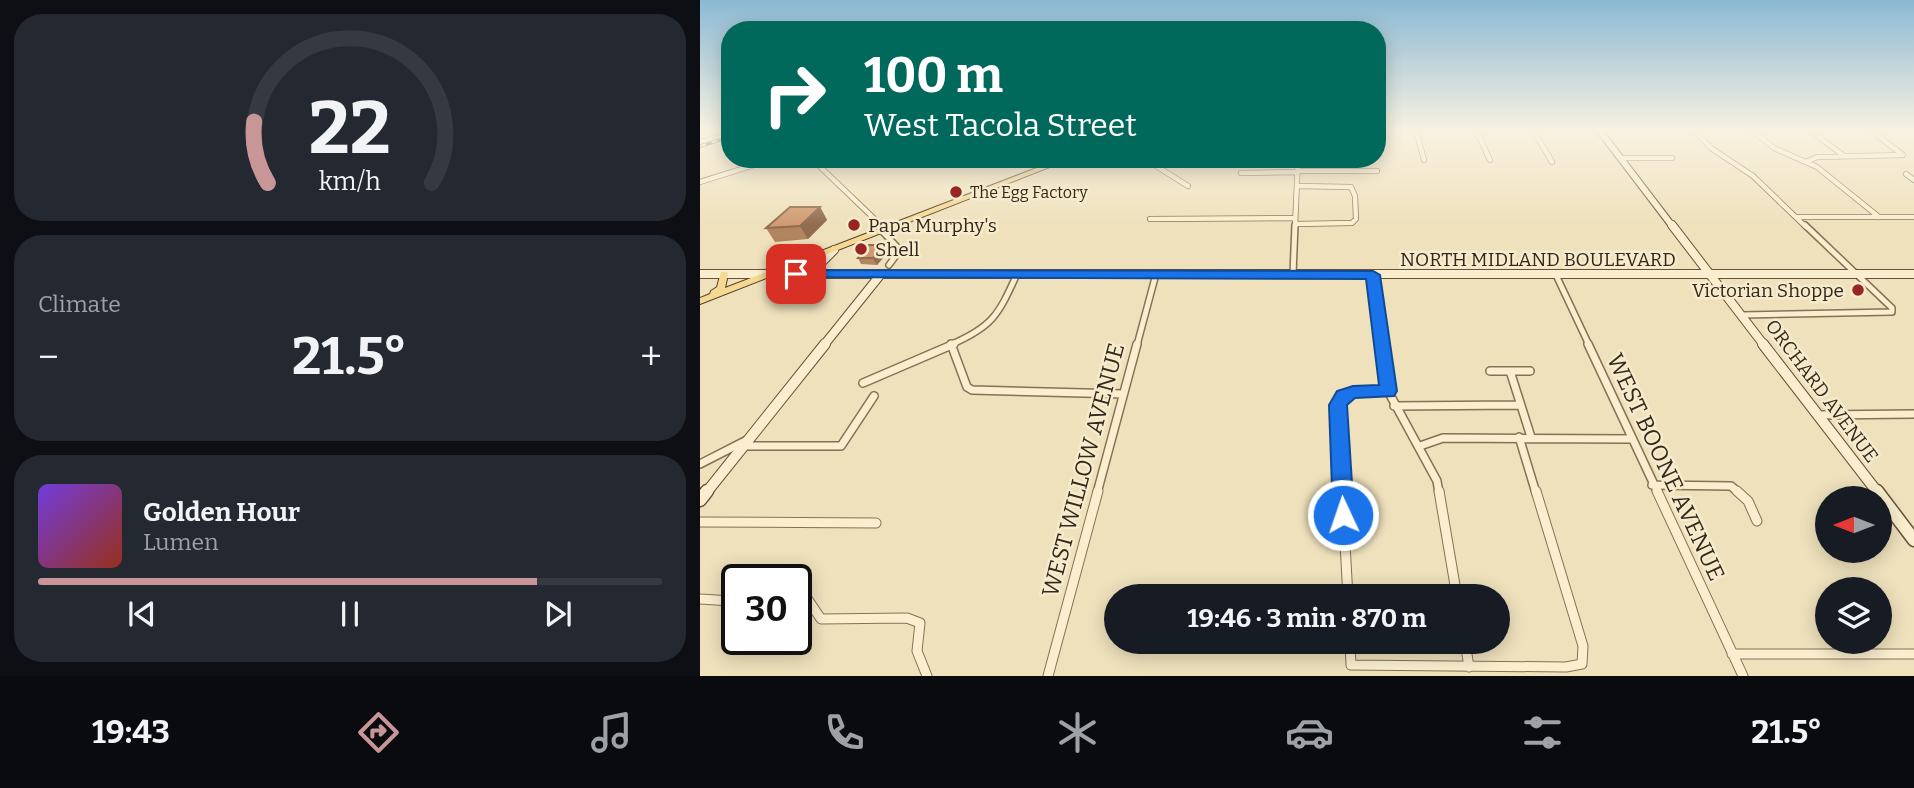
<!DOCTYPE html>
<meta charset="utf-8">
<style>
body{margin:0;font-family:Bitter,serif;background:#242831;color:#f1f3f6;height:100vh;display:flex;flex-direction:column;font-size:26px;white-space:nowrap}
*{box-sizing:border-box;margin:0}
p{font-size:23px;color:#9ea1a6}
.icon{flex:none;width:38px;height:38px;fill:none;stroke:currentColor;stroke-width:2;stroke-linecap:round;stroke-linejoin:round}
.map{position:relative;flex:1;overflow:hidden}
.drawer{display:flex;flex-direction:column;gap:14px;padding:14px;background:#0d0f14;width:700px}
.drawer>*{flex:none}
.hud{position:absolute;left:21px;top:21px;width:665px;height:147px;border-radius:28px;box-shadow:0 4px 18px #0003;background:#00695c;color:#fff;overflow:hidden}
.needle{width:46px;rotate:270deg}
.buttons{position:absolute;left:1115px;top:486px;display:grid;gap:14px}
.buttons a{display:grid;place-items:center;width:77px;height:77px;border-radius:50%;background:#171b24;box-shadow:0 4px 18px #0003;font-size:35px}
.speed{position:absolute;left:21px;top:564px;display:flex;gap:14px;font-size:35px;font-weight:700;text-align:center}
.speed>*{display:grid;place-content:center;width:91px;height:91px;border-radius:50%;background:#171b24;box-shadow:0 4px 18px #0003;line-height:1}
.speed .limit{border:4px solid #111;border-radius:10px;background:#fff;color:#111}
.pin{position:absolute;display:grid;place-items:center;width:60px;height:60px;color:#fff;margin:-30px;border-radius:14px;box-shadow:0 4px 10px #0006}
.me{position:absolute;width:77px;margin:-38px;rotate:357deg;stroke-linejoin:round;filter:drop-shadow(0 0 5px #0008)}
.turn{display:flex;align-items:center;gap:24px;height:147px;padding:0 28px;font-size:32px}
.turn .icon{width:91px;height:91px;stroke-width:2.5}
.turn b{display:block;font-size:49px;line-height:60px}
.big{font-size:52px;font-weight:700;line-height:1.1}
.drawer .widget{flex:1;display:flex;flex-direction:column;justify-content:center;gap:10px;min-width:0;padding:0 24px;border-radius:28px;background:#242831}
.drawer .dial{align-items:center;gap:0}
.dial svg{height:182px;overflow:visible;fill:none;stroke:#363941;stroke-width:7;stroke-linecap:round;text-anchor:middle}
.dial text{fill:#f1f3f6;stroke:none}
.song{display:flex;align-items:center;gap:21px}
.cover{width:84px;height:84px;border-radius:10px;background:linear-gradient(135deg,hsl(260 70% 55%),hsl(10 70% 35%))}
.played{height:7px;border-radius:4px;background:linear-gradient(90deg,#c99697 80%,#363941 80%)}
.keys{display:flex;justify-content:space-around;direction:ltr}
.heat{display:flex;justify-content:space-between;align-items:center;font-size:38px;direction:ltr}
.trip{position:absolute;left:404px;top:584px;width:406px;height:70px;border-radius:35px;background:#171b24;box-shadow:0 4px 18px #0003;font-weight:700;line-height:70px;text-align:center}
.tabs{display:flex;height:112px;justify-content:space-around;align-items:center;background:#090b0e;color:#9ea1a6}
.tabs .icon{width:49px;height:49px}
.tabs .selected{color:#c99697}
.tabs b{font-size:32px;color:#f1f3f6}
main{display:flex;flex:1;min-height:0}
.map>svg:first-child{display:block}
</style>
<main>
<section class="drawer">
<div class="widget dial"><svg viewBox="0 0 100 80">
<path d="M14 69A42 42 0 1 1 86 69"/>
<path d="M14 69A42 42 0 0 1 8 42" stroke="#c99697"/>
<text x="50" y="56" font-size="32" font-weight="700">22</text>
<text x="50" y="72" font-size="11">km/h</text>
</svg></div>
<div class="widget"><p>Climate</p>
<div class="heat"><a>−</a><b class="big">21.5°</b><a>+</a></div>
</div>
<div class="widget">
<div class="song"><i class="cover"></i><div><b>Golden Hour</b><p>Lumen</p></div></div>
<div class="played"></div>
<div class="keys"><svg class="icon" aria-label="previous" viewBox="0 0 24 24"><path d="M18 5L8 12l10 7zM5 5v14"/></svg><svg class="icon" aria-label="pause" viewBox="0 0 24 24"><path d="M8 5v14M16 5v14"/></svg><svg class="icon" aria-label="next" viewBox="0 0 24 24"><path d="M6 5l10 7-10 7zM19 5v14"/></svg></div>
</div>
</section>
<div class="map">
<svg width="1214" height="676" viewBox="0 0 1214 676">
<rect width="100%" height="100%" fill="#efe1bc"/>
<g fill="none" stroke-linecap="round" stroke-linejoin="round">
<!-- street-far3 casing -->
<g stroke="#877155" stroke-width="6">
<path id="street-far3" d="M 716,130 L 724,160
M 776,130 L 790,160
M 833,130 L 852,162
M 994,130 L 1011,148 L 1053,176 L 1106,227
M 1052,130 L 1074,148 L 1117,167 L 1179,217
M 1110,130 L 1144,156
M 690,131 L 699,130
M 0,142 L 30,134
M 921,158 L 972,158
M 112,159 L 183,227
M 445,159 L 488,186
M 466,159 L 511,159
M 1106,162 L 1117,157 L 1203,155 L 1170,130
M 597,171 L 677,171
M 541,173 L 597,172
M 1206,174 L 1214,180
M 0,182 L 73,159
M 1096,217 L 1214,217
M 450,219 L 595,218
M 595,224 L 652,223 L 656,219 L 655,196 L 651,187 L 597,186
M 595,227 L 598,159"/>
</g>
<!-- street-far2 casing -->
<g stroke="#877155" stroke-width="8">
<path id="street-far2" d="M 184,225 L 182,231 L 200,250 L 189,265
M 593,274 L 595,225
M 673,275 L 682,345
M 856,275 L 889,345
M 1043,315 L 1192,312 L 1192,308 L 1105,225
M 250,345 C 292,327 298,316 317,274
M 437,345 L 456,274"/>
</g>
<!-- street-far1 casing -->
<g stroke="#877155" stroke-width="10">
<path id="street-far1" d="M 251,344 L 267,387 L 272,390 L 423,394
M 682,344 L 688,391 L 737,481 L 739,493
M 888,344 L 958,493
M 790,371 L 810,371
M 830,371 L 810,371 L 831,437
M 163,383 L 254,344
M 694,406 L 820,405
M 1119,415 L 1214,414
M 819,437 L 836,493
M 43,446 L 141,446 L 174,396
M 720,446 L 743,438 L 931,439
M 0,464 L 45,441
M 952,485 L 1031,486 L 1039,493
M 397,493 L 437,344
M 643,493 L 638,405 L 654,393 L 688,391"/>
</g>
<!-- street casing -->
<g stroke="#877155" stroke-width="11">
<path id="street" d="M 642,491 L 648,597
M 739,491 L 757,597
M 957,491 L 1043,676
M 1037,491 L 1048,501 L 1057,521
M 0,522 L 176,523
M 79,579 L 92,579
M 96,582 L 121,619 L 207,618 L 220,623 L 217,651 L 227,676
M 0,599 L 32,601 L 37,598
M 650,642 L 651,665 L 866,667 L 882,664 L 883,646 L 836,491
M 765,642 L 769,667
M 1032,654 L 1214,654
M 348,676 L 398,491"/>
</g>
<!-- secondary-far3 casing -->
<g stroke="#685239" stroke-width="8">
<path id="secondary-far3" d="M 899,130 L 973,227"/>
</g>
<!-- secondary-far2 casing -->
<g stroke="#685239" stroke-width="10">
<path id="secondary-far2" d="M 972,225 L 1064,345
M 0,274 L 1214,274
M 121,274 L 118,266 L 134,250
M 124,345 L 181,274"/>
</g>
<!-- secondary-far1 casing -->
<g stroke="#685239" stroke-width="12">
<path id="secondary-far1" d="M 1063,344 L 1178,493
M 6,493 L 125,344"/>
</g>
<!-- secondary casing -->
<g stroke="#685239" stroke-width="15">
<path id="secondary" d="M 1177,491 L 1214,540
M 0,500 L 7,491"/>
</g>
<!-- primary casing -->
<g stroke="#543f2a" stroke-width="2">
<path id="primary" d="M 360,159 L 370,159 L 0,304 L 0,298 L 10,294 L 11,291 L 17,287 L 21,272 L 27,272 L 28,274 L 25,288 Z"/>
</g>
<!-- street-far3 -->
<use href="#street-far3" stroke="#faeecf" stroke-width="4.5"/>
<!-- street-far2 -->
<use href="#street-far2" stroke="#faeecf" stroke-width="5"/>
<!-- street-far1 -->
<use href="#street-far1" stroke="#faeecf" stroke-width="7"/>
<!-- street -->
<use href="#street" stroke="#faeecf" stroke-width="9"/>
<!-- secondary-far3 -->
<use href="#secondary-far3" stroke="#faeecf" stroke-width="6"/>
<!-- secondary-far2 -->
<use href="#secondary-far2" stroke="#faeecf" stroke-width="8"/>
<!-- secondary-far1 -->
<use href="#secondary-far1" stroke="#faeecf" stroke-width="10"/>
<!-- secondary -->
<use href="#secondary" stroke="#faeecf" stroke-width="12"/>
<!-- primary -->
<use href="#primary" fill="#f5d891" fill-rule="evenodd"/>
<!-- rail casing -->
<g stroke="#35281b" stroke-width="3.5">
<path id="rail" d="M 0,146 L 30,137"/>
</g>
<!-- rail -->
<use href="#rail" stroke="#f6ebcc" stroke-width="2" stroke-dasharray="6" stroke-linecap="butt"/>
</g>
<!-- wall -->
<path fill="#b28460" d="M 120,207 L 127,220 L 108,239 L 75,242 L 66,228 Z
M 184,245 L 188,252 L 177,265 L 161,264 L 158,258 Z"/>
<!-- shaded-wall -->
<path fill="#916c4e" d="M 120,207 L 127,220 L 108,239 L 100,226 Z
M 184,245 L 188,252 L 177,265 L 173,258 Z"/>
<!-- building -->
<path fill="#cf9a70" stroke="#916c4e" stroke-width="2" d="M 90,207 L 120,207 L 100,226 L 66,228 Z
M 169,245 L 184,245 L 173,258 L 158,258 Z"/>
<!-- sky -->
<linearGradient id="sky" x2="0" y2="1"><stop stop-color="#8bb9d4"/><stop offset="0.58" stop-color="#f8f2e1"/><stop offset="1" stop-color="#f8f2e1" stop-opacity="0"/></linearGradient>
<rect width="1214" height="225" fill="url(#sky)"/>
<!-- route -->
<path fill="#1a73e8" stroke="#114b97" stroke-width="2" d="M 96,270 L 673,271 L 680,275 L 697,391 L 694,396 L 655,398 L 647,405 L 654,515 L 651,521 L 643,524 L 636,521 L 633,515 L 629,405 L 637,391 L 653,386 L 679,385 L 666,279 L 91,277 L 91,271 Z"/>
<!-- markers -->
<g fill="#982523" stroke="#f6ebcc" stroke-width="2.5">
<circle cx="256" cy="192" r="7"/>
<circle cx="154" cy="225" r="7"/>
<circle cx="161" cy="249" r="7"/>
<circle cx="1158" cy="290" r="7"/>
</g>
<g text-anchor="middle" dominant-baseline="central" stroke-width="5" stroke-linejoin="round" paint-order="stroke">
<!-- far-poi labels -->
<g font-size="16" fill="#35281b" stroke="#f6ebcc" text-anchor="start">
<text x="270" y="192">The Egg Factory</text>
</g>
<!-- poi labels -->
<g font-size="19" fill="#35281b" stroke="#f6ebcc" text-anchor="start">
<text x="168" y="225">Papa Murphy's</text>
<text x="175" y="249">Shell</text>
<text x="1144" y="290" text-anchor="end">Victorian Shoppe</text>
</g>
<!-- street labels -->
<g font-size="19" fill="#35281b" stroke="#f6ebcc">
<text x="838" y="259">NORTH MIDLAND BOULEVARD</text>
<text transform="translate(1122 391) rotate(53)">ORCHARD AVENUE</text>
</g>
<!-- near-street labels -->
<g font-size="23" fill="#35281b" stroke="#f6ebcc">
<text transform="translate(966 467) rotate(65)">WEST BOONE AVENUE</text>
<text transform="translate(383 470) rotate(-75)">WEST WILLOW AVENUE</text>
</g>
</g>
</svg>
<div class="buttons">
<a><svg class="needle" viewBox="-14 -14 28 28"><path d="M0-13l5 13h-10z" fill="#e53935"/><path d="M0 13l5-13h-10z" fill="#9ea1a6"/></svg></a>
<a><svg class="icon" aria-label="layers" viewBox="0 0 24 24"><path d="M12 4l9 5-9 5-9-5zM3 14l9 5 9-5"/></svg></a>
</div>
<div class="speed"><div class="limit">30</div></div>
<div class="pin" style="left:96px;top:274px;background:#d93025"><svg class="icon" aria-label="arrive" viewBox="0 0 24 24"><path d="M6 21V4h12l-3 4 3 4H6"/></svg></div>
<svg class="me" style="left:643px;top:515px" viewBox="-20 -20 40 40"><circle r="17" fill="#1a73e8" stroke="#fff" stroke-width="3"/><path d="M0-11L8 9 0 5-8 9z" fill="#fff"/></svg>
<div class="trip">19:46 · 3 min · 870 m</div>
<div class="hud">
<div class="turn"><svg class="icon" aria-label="right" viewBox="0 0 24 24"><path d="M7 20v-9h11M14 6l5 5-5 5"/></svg><div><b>100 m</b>West Tacola Street</div></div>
</div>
</div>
</main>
<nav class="tabs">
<b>19:43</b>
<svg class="icon selected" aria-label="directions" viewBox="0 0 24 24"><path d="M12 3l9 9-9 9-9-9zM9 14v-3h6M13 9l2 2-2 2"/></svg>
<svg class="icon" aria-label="music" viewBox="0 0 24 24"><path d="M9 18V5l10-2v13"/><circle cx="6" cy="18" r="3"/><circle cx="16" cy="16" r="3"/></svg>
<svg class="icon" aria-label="phone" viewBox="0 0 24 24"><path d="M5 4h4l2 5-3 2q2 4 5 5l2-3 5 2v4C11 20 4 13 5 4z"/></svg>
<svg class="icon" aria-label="climate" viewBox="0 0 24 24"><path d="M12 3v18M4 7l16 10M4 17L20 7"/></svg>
<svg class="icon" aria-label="car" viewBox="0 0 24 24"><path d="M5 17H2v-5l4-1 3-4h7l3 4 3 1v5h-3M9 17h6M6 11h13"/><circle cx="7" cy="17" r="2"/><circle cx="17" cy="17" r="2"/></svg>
<svg class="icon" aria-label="filters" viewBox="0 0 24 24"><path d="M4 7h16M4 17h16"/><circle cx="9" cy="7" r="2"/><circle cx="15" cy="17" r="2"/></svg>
<b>21.5°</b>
</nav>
